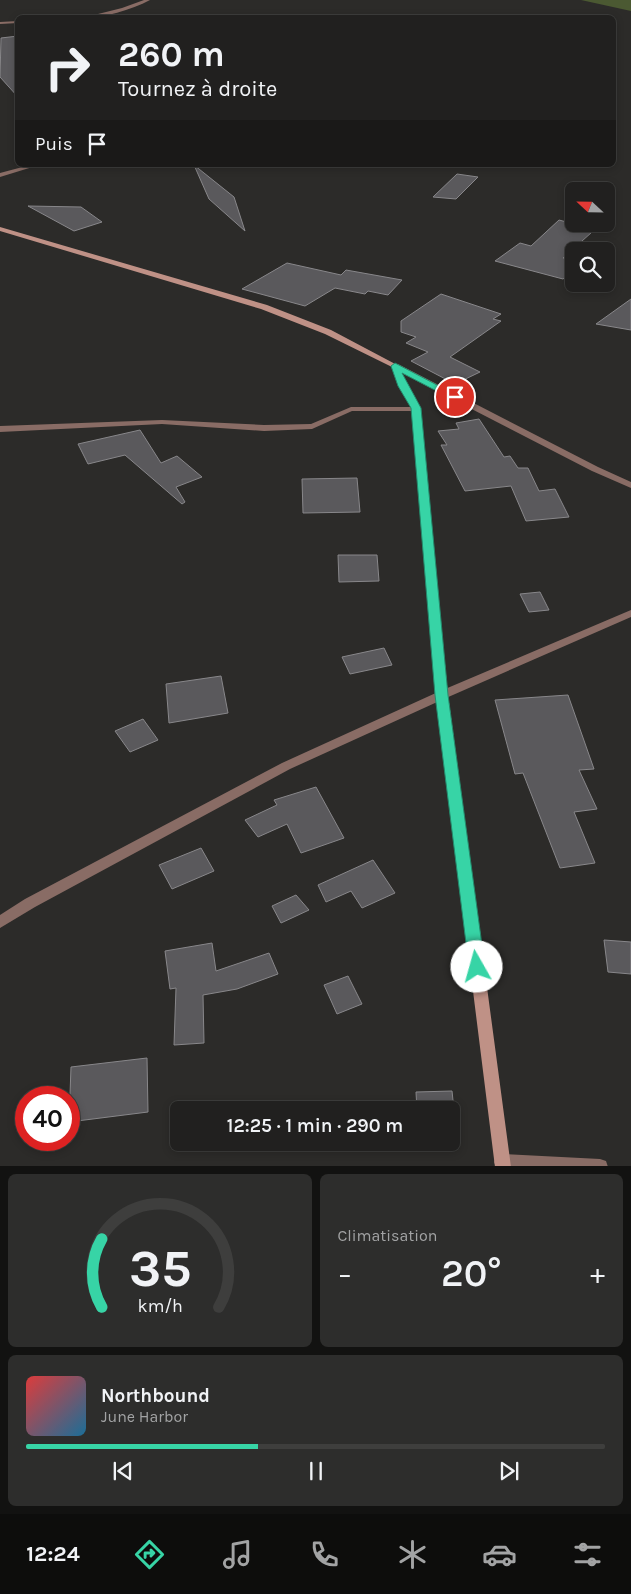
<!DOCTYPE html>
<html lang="fr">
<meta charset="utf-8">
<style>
body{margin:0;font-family:Karla,sans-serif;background:#2d2d2c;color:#f1f3f6;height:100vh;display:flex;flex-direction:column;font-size:19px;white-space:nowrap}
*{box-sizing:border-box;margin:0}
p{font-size:16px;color:#a2a3a4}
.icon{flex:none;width:28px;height:28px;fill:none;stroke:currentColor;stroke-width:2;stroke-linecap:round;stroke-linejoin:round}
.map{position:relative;height:1166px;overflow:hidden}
.panel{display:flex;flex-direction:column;gap:8px;padding:8px;background:#121211;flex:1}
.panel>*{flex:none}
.banner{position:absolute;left:15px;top:15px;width:601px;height:152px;border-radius:8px;box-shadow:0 2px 8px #0003,0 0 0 1px #3e3e3d;background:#21201f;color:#f1f3f6;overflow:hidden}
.needle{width:32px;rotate:292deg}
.tools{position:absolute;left:565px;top:182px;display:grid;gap:10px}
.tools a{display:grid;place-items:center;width:50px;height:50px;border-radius:8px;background:#21201f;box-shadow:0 2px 8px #0003,0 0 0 1px #3e3e3d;font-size:25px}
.speed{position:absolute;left:15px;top:1086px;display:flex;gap:10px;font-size:25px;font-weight:700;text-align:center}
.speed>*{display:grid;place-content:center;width:65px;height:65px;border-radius:50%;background:#21201f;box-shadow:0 2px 8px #0003,0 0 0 1px #3e3e3d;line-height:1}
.speed .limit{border:8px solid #d22;background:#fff;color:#111}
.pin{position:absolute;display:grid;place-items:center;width:42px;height:42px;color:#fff;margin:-21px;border:2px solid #fff;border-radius:50%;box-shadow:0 1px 5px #0007}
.me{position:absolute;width:55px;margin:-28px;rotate:353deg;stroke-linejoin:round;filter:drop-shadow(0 0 4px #0008)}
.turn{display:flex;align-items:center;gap:18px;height:105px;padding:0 20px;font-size:22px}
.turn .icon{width:65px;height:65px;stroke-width:2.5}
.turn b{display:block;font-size:35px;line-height:42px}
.then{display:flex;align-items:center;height:48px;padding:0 20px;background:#0003;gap:10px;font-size:19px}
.big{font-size:38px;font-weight:600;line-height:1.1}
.panel .tile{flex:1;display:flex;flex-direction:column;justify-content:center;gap:8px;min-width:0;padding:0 18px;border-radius:8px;background:#2d2d2c}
.panel .dial{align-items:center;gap:0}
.dial svg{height:130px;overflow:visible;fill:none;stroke:#3e3e3d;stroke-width:7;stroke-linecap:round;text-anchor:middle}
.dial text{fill:#f1f3f6;stroke:none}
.song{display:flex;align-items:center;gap:15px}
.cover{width:60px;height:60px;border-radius:8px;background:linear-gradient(135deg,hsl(0 70% 55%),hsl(200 70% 35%))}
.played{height:5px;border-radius:2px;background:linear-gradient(90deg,#37d4a6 40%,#3e3e3d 40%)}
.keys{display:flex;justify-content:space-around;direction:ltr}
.heat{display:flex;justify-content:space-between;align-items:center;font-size:28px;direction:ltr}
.panel .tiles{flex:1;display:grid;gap:8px;grid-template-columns:1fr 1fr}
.tile:last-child{grid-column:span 2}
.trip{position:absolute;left:170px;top:1101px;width:290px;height:50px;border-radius:8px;background:#21201f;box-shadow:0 2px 8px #0003,0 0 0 1px #3e3e3d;font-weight:600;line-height:50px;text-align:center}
.dock{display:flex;height:80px;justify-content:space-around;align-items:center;background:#0d0d0c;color:#a2a3a4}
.dock .icon{width:35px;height:35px}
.dock .on{color:#37d4a6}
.dock b{font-size:22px;color:#f1f3f6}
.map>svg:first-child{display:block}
</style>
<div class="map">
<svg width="631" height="1167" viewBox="0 0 631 1167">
<rect width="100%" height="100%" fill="#2c2b29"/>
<!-- green -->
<path fill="#4b5932" d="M 581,0 L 631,0 L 631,11 Z"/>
<!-- building -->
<path fill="#5a595c" stroke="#88878a" d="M 18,36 L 18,97 L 0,77 L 1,38 Z
M 194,165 L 234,197 L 245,231 L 209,199 Z
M 457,174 L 478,177 L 456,199 L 433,197 Z
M 28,206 L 81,207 L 102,222 L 74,231 Z
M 559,220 L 574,224 L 601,224 L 563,258 L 574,260 L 574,271 L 563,279 L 495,261 L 520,243 L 531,246 Z
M 287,263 L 341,275 L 346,270 L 402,280 L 388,295 L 368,291 L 365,294 L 335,288 L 305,306 L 242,289 Z
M 441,294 L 501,314 L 493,319 L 501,321 L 450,357 L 480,372 L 455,384 L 411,361 L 428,352 L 406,343 L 416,337 L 401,332 L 401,321 Z
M 631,299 L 631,330 L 596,324 Z
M 479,419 L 504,457 L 510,456 L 518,468 L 528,468 L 539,491 L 555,489 L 569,517 L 526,521 L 511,486 L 465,491 L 441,445 L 447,445 L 438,431 L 459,429 L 456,423 Z
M 140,430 L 161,463 L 177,456 L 202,477 L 176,487 L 185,502 L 182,504 L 125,455 L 88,464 L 78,444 Z
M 357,478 L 360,512 L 303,513 L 302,479 Z
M 338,555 L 377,555 L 379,581 L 339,582 Z
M 540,592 L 549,610 L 529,612 L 520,594 Z
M 384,648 L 392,665 L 350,674 L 342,657 Z
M 221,676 L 228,713 L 169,723 L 166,684 Z
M 568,695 L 594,769 L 579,770 L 597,809 L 574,812 L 595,863 L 560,868 L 523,773 L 515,774 L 495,700 Z
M 143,719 L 158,740 L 130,752 L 115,731 Z
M 316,787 L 344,838 L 301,853 L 287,824 L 258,837 L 245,820 L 277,805 L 274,800 Z
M 201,848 L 214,871 L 172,889 L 159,865 Z
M 373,860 L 395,893 L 362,908 L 351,891 L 326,902 L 318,885 Z
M 296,895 L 309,910 L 281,923 L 272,906 Z
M 604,940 L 631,942 L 631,974 L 608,972 Z
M 212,943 L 216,971 L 269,953 L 278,974 L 237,989 L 203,995 L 204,1043 L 174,1045 L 176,988 L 170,989 L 165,951 Z
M 348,976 L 362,1004 L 337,1014 L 324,985 Z
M 147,1058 L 148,1112 L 69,1122 L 71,1067 Z
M 452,1091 L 454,1110 L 417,1110 L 416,1092 Z"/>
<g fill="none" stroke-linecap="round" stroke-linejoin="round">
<!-- path -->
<path stroke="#848381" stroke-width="2" stroke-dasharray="2 2" stroke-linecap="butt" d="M 191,167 L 193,165"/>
<!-- street -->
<path fill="#896c65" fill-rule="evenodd" d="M 144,0 L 150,0 C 131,10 104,18 82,18 L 122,8 Z
M 18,21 L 18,23 L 0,24 L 0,22 Z
M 30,165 L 39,165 L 0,177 L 0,173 Z
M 392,364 L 398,364 L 598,467 L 631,482 L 631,488 L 592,471 L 392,368 Z
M 351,407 L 416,407 L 420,409 L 416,411 L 352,411 L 312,429 L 264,431 L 162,424 L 0,432 L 0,426 L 162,420 L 264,425 L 311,424 Z
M 631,610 L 631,617 L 446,698 L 290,769 L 35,907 L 0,928 L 0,915 L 25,899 L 282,763 L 438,692 Z
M 502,1154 L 600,1159 L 606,1161 L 608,1167 L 496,1167 L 494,1162 L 496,1156 Z"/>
<!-- secondary -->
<path fill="#bf9186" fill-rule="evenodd" d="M 0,227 L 267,305 L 331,330 L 399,366 L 407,386 L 420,409 L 448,695 L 511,1167 L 495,1167 L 436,695 L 412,409 L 399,386 L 392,367 L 325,334 L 261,309 L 0,231 Z"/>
</g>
<!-- route -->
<path fill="#37d4a6" stroke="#248a6c" d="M 395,363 L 460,397 L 455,400 L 452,399 L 402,373 L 421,408 L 448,695 L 485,967 L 482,972 L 477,974 L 471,972 L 469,967 L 435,695 L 411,408 L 398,386 L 391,366 Z"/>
</svg>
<div class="tools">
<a><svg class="needle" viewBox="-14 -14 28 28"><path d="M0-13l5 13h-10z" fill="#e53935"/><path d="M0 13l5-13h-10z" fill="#a2a3a4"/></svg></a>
<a><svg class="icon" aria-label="search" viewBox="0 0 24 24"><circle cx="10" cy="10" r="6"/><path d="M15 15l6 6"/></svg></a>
</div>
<div class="speed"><div class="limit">40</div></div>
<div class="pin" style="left:455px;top:397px;background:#d93025"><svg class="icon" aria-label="arrive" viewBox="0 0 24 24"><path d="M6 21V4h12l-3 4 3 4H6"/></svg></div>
<svg class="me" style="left:477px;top:967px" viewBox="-20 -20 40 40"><circle r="19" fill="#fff"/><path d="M0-13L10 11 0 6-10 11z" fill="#37d4a6"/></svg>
<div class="trip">12:25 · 1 min · 290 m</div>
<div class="banner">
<div class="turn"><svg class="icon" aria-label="right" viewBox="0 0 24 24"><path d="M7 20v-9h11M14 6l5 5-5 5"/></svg><div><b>260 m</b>Tournez à droite</div></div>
<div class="then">Puis<svg class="icon" aria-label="arrive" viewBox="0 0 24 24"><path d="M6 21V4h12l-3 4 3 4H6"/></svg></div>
</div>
</div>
<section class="panel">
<div class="tiles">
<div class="tile dial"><svg viewBox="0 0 100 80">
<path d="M14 69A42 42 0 1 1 86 69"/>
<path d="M14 69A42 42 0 0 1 14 27" stroke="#37d4a6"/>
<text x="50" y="56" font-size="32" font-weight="700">35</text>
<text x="50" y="72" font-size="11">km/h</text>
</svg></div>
<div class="tile"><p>Climatisation</p>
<div class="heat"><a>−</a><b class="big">20°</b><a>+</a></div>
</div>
<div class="tile">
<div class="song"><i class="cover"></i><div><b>Northbound</b><p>June Harbor</p></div></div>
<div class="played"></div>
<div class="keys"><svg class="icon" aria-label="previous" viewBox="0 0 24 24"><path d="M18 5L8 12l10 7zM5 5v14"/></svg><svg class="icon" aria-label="pause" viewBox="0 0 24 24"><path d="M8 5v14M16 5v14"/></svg><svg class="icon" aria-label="next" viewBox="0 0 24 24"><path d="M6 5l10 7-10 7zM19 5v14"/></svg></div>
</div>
</div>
</section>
<nav class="dock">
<b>12:24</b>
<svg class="icon on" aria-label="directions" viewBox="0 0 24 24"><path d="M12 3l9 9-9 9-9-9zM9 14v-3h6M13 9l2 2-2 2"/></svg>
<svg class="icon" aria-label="music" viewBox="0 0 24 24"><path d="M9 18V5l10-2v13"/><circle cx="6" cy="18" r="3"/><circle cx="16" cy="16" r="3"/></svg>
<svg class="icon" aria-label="phone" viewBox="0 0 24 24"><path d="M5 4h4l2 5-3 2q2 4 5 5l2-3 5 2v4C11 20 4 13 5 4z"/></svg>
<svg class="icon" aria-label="climate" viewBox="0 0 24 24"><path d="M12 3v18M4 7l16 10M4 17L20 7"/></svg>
<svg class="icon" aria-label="car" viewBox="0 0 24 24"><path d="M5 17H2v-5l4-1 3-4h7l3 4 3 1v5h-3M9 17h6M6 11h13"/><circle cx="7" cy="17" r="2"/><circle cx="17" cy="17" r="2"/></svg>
<svg class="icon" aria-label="filters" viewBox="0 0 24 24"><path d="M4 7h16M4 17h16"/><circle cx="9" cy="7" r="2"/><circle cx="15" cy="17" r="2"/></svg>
</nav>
